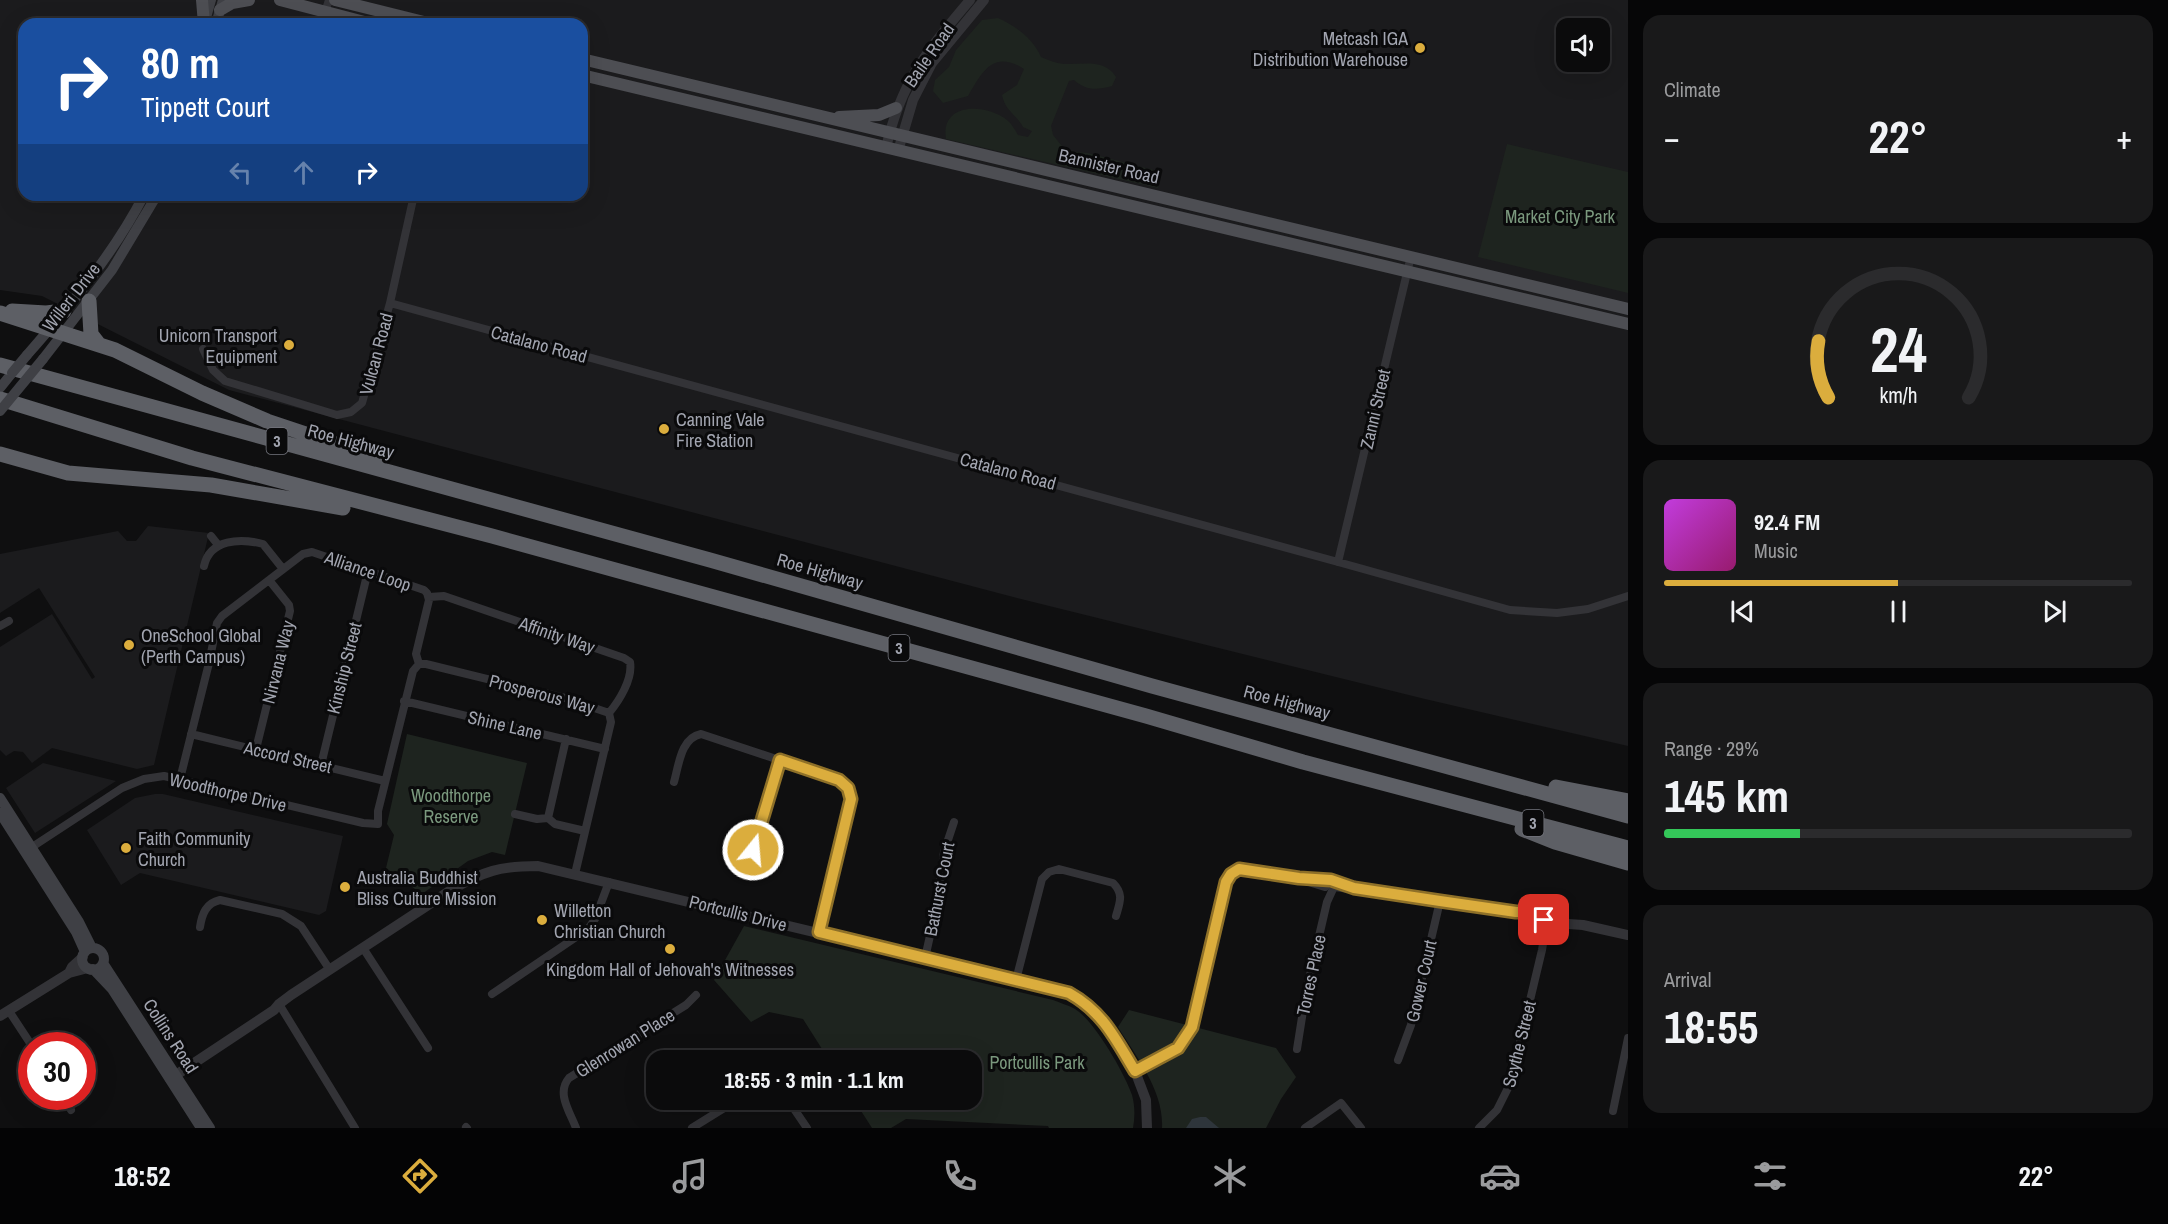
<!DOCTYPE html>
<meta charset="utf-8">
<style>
body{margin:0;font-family:"Archivo Narrow",sans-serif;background:#19191a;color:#f1f3f6;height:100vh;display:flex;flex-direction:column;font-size:22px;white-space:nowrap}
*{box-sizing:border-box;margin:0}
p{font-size:20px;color:#9a9b9d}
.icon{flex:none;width:33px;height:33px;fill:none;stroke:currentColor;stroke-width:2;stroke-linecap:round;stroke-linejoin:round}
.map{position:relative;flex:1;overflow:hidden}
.side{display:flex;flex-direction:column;gap:15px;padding:15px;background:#060607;width:540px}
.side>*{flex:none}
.guide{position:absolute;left:18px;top:18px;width:570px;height:183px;border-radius:18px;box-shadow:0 6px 24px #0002,0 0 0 2px #2b2b2d;background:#1a4fa0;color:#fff;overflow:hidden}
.controls{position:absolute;left:1556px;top:18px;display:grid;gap:12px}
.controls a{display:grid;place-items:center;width:54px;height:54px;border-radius:12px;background:#0b0b0c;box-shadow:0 6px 24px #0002,0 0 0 2px #2b2b2d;font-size:30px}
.speed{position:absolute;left:18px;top:1032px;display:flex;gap:12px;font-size:30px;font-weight:700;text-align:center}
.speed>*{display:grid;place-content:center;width:78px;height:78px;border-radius:50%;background:#0b0b0c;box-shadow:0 6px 24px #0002,0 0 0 2px #2b2b2d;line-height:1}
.speed .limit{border:9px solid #d22;background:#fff;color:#111}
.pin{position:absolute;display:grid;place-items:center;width:51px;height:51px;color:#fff;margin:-26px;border-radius:12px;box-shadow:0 3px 9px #0006}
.me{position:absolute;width:66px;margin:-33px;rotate:17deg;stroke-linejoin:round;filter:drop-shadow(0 0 4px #0008)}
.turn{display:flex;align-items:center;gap:21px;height:126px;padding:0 24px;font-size:27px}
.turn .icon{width:78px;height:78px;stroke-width:2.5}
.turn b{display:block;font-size:42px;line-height:51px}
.lanes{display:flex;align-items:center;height:57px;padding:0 24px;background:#0003;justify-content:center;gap:30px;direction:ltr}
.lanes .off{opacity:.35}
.big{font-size:45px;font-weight:800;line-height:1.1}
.side .widget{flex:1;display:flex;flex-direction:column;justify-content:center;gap:9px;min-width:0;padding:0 21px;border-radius:18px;background:#19191a}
.side .dial{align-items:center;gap:0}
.dial svg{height:156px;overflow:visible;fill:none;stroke:#2b2b2d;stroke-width:7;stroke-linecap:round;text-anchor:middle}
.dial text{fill:#f1f3f6;stroke:none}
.song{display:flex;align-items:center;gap:18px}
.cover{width:72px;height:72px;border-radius:9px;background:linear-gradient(135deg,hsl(290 70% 55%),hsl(320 70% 35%))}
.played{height:6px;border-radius:3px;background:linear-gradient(90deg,#dbad3d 50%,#2b2b2d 50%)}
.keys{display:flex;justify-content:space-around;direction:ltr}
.heat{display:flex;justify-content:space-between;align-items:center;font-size:33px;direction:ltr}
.charge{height:9px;border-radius:4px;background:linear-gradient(90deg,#34c759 29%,#2b2b2d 0)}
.trip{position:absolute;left:646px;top:1050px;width:336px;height:60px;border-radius:18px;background:#0b0b0c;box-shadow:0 6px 24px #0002,0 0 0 2px #2b2b2d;font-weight:800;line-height:60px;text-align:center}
.dock{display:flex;height:96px;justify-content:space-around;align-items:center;background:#040405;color:#9a9b9d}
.dock .icon{width:42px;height:42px}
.dock .selected{color:#dbad3d}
.dock b{font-size:27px;color:#f1f3f6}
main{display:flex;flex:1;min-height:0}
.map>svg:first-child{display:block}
</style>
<main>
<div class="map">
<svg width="1628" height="1128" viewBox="0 0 1628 1128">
<rect width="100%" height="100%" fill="#0f0f10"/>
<!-- built -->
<path fill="#1b1b1d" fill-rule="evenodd" d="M 0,0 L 1628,0 L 1628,746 L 1425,699 L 1017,598 L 229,390 L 42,296 L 0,290 ZM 24,24 L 582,24 L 582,195 L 24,195 ZM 1566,28 L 1599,28 L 1599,62 L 1566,62 Z
M 148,526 L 209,533 L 154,765 L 137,769 L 52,748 L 32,763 L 23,752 L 14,751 L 6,756 L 0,750 L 0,647 L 52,614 L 92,679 L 95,677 L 39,588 L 0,613 L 0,554 L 118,531 L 127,541 L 136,541 Z
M 43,763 L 116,781 L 35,833 L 6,788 Z
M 155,794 L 163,794 L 343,836 L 326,911 L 319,915 L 140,873 L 121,885 L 87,830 L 135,798 Z"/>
<!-- green -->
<path fill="#1e241f" d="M 998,18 C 1016,26 1033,39 1041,57 C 1048,60 1055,63 1064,64 C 1083,65 1104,58 1116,77 L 1112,86 C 1097,90 1086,91 1074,80 L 1069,81 L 1051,126 L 1053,135 L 1066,151 L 1088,153 L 1161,172 L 1158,188 L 946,139 C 940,102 986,103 1007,120 C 1012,124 1015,130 1018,135 L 1028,137 L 1032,131 L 1023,127 C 1016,114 1005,111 1002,95 L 1017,85 L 1024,69 C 993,49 982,72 968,96 L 943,103 L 933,91 L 935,80 L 949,67 L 956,50 L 982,20 Z
M 1507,144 L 1628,172 L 1628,293 L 1478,257 Z
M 407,734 L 527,763 L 505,855 L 492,852 L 468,861 L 422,894 L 386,868 L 394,835 L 387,824 Z
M 744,926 L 1053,1000 C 1060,1003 1068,1005 1075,1009 C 1094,1020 1125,1074 1132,1095 C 1135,1106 1135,1117 1133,1128 L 1049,1128 L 1048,1126 L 906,1119 L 891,1128 L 872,1128 L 854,1100 L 972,1100 L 972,1060 L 829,1060 L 803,1019 L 769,1012 L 751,1022 L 714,980 Z
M 1129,1010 L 1276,1048 L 1296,1077 L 1281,1099 L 1266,1128 L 1162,1128 C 1164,1091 1137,1058 1118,1027 Z"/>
<!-- water -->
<path fill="#2e353b" d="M 1200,1117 L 1206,1117 L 1219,1128 L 1186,1128 L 1192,1119 Z"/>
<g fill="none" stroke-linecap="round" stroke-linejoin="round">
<!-- minor -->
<path stroke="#333337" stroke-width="8" d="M 325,12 L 329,0
M 390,303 L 1338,562 L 1510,610 L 1557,613 L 1588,609 L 1628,596
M 203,349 L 213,370 L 225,381 L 337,415 L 351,412 L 362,403 L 390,303 L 414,195
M 211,536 L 219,546
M 1338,562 L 1411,256
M 204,566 C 210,539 240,538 263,544 L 283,569
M 429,597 L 444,596 L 624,658 L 630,662 C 633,679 619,701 609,713
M 0,626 L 9,621
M 419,664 L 426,664 L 565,698 L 609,713 L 611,722 L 575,874
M 404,701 L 605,749
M 191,734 L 385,781
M 256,749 L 290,611 L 289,605 L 269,580
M 321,765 L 368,571
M 674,782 C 679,764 681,738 701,734 L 839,780 L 848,788 L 851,799 L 819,932
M 515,814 L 537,819 L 548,818 L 555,824 L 585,831
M 548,818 L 566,739
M 29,849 L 122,788 L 144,779 L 164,776 L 363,823 L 378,824 L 378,811 L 413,671 L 419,664 L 416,654 L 429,600 L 427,593 L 424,590 L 312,552 L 303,554 L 222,616 L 217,623 L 209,663 L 180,779
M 753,851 L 780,760
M 200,927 C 202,914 206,903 220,900 L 282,914 L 301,926 L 330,970
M 363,948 L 428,1048
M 925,958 L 936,909 L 944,852 L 954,822
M 1016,980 L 1042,879 L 1049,872 L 1059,869 L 1113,883 C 1124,894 1120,902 1116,916
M 492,994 L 588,929 L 595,919 L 609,882
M 279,1004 L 355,1128
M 9,1011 L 32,1046
M 1297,1049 L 1306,992 L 1327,902 L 1333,889
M 1398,1060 L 1411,1025 L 1440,901
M 63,1096 L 71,1110
M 788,1100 L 807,1128
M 1613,1111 L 1628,1038
M 466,1127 L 467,1128
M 576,1128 C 570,1112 556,1093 569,1078 L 686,1005 L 696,995
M 692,1128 L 737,1100
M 1305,1128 L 1341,1103 L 1361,1128
M 1479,1128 L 1497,1110 L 1510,1084 L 1542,950 L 1546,925"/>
<!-- tertiary -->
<path stroke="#333337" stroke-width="10" d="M 886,148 C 901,81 927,51 970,0
M 898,151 L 913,100 L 932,63 L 984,0
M 1335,886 L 1516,912 L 1537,912 L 1547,917
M 1554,923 L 1583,925 L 1628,935
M 69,973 L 72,967 L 83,957
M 0,1016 L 69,973 L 88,968
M 1135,1071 L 1178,1049 L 1192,1027 L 1226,882 L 1231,874 L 1239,869 L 1248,869 L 1299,878 L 1325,886
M 170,1079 L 274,1010 L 279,1004 L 291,995 L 451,890 C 484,871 500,866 538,866 L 1069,993 L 1087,1003 L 1100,1016 L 1135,1071 L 1146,1100 L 1147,1128"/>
<!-- secondary -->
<path stroke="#3f4045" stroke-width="10" d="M 205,21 L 211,0
M 216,24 L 223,0
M 27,355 C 70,306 114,253 144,195
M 43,359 L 112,270 L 157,195
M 0,388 L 12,373
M 0,798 L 79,922 L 92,948
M 0,813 L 76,932 L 85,952
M82 959a11 11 0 1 1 22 0a11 11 0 1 1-22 0Z
M 103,963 L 210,1128
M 93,969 L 112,989 L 201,1128"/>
<!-- primary -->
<path stroke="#4d4e53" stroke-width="12" d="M 202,0 L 204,24
M 280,0 L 372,24
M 335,0 L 432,24
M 220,10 L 232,3 L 249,0
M 582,59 L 1628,309
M 582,75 L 1628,324
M 839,117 L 879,115 L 896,108"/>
<!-- motorway -->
<path stroke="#5d5f65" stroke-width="15" d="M 89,301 L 91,334 L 98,343
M 12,311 L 46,313 L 64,311
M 0,313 L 115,350 L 202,393 L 267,421 L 381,459
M 0,365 L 710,560 L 1152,686 L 1628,816
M 0,399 L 192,458 L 492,536 L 1146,716 L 1303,762 L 1628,848
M 0,454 L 68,473 L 211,485 L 343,508
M 1556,787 L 1628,801
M 1522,829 L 1555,842 L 1628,863"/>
<!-- secondary-bridge -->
<path stroke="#3f4045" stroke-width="10" d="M 12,373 L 27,355
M 0,411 L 43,359"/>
</g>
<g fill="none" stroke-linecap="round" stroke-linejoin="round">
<!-- route casing -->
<g stroke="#8e7028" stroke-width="15">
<path id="route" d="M 753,850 L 780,760 L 839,780 L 848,788 L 851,799 L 819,932 L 1069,993 C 1103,1012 1115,1038 1135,1071 L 1178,1048 L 1192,1027 L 1226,882 L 1231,874 L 1239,869 L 1299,878 L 1331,880 L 1354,888 L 1440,901 L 1516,912 L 1537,912 L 1547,917 L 1544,920"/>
</g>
<!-- route -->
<use href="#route" stroke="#dbad3d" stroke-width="10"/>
</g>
<!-- markers -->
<g fill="#dbad3d" stroke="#0a0a0b" stroke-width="2">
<circle cx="1420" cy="48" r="6"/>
<circle cx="289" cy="345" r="6"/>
<circle cx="664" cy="429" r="6"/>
<circle cx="129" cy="645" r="6"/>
<circle cx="126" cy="848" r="6"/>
<circle cx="345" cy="887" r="6"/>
<circle cx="542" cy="920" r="6"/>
<circle cx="670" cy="949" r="6"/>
</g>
<g text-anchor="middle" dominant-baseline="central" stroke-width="6" stroke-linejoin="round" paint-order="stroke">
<!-- shield labels -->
<g fill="#0a0a0b" stroke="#74767e" stroke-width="1.5">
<rect x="266.5" y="428" width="21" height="26" rx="4.5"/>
<rect x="888.5" y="635" width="21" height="26" rx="4.5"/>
<rect x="1522.5" y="810" width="21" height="26" rx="4.5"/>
</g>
<g font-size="16" font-weight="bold" fill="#a2a5b0">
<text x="277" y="441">3</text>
<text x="899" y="648">3</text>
<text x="1533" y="823">3</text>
</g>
<!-- poi labels -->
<g font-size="18" fill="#a2a5b0" stroke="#0a0a0b" text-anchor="start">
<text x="1408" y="38" text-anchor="end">Metcash IGA<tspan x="1408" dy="21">Distribution Warehouse</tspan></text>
<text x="277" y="335" text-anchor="end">Unicorn Transport<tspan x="277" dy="21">Equipment</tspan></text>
<text x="676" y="419">Canning Vale<tspan x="676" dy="21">Fire Station</tspan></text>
<text x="141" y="635">OneSchool Global<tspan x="141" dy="21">(Perth Campus)</tspan></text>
<text x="138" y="838">Faith Community<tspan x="138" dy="21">Church</tspan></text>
<text x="357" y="877">Australia Buddhist<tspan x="357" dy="21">Bliss Culture Mission</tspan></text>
<text x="554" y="910">Willetton<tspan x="554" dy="21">Christian Church</tspan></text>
<text x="670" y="969" text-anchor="middle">Kingdom Hall of Jehovah's Witnesses</text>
</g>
<!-- street labels -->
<g font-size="18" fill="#a2a5b0" stroke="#0a0a0b">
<text transform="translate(929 55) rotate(-55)">Baile Road</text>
<text transform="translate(1109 166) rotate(13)">Bannister Road</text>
<text transform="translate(71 297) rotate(-52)">Willeri Drive</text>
<text transform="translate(539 344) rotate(15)">Catalano Road</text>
<text transform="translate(376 354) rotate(-75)">Vulcan Road</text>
<text transform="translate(1375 409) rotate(-77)">Zanni Street</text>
<text transform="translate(351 441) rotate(15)">Roe Highway</text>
<text transform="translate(1008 471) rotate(15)">Catalano Road</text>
<text transform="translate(368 571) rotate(19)">Alliance Loop</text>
<text transform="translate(820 571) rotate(16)">Roe Highway</text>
<text transform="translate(557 635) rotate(19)">Affinity Way</text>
<text transform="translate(278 662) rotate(-76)">Nirvana Way</text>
<text transform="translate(344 668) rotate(-76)">Kinship Street</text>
<text transform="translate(542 694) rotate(15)">Prosperous Way</text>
<text transform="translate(1287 702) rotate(15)">Roe Highway</text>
<text transform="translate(505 725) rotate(13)">Shine Lane</text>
<text transform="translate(288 757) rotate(13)">Accord Street</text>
<text transform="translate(228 792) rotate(13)">Woodthorpe Drive</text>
<text transform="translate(939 889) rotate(-79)">Bathurst Court</text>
<text transform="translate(738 913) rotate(14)">Portcullis Drive</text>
<text transform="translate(1311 975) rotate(-78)">Torres Place</text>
<text transform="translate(1421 981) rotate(-77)">Gower Court</text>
<text transform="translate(171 1036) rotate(57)">Collins Road</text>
<text transform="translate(625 1043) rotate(-32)">Glenrowan Place</text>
<text transform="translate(1519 1044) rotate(-76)">Scythe Street</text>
</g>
<!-- park labels -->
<g font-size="18" fill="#7b997e" stroke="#0a0a0b">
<text x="1560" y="216">Market City Park</text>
<text x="451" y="795">Woodthorpe<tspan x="451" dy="21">Reserve</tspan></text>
<text x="1037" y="1062">Portcullis Park</text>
</g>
</g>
</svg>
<div class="controls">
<a><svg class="icon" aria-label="sound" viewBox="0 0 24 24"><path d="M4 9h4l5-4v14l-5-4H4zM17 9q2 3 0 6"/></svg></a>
</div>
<div class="speed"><div class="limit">30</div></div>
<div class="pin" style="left:1544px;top:920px;background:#d93025"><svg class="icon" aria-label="arrive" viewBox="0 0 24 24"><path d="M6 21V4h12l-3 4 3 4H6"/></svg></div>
<svg class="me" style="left:753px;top:850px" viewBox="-20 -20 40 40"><circle r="17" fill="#dbad3d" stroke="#fff" stroke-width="3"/><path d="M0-11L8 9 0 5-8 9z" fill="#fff"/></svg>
<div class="trip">18:55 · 3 min · 1.1 km</div>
<div class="guide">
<div class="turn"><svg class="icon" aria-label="right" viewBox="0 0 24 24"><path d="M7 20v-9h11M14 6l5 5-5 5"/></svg><div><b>80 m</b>Tippett Court</div></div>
<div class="lanes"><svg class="icon off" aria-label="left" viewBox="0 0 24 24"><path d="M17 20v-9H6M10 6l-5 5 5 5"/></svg><svg class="icon off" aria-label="ahead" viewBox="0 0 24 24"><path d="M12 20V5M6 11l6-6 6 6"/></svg><svg class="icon" aria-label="right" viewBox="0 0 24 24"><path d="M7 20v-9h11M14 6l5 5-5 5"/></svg></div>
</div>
</div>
<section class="side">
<div class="widget"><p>Climate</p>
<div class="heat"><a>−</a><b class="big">22°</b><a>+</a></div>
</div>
<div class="widget dial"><svg viewBox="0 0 100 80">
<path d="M14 69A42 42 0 1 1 86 69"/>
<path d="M14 69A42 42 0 0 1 9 40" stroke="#dbad3d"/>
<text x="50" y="56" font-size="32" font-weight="700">24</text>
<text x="50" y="72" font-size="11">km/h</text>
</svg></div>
<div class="widget">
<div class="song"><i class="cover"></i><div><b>92.4 FM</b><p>Music</p></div></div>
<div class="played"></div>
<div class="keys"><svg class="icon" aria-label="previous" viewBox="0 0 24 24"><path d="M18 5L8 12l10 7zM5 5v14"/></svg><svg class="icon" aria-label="pause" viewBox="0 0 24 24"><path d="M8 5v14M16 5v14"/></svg><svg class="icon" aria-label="next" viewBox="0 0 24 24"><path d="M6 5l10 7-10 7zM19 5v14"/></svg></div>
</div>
<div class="widget"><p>Range · 29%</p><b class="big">145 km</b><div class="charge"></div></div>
<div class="widget"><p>Arrival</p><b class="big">18:55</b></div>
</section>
</main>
<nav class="dock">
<b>18:52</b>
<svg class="icon selected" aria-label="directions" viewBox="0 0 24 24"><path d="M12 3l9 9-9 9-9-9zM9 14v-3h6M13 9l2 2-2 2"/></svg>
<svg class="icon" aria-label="music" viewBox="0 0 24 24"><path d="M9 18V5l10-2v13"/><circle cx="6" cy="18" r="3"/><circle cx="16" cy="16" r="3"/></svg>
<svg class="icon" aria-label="phone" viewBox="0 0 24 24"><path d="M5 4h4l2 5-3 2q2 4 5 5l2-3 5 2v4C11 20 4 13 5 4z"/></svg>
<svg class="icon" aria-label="climate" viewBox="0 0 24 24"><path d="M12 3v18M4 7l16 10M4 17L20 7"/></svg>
<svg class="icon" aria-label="car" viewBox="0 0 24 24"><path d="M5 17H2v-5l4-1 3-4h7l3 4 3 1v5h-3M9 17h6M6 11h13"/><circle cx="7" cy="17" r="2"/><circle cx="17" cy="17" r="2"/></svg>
<svg class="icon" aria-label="filters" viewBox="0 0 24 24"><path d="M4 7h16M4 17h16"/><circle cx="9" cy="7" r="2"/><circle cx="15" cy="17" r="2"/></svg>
<b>22°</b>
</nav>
